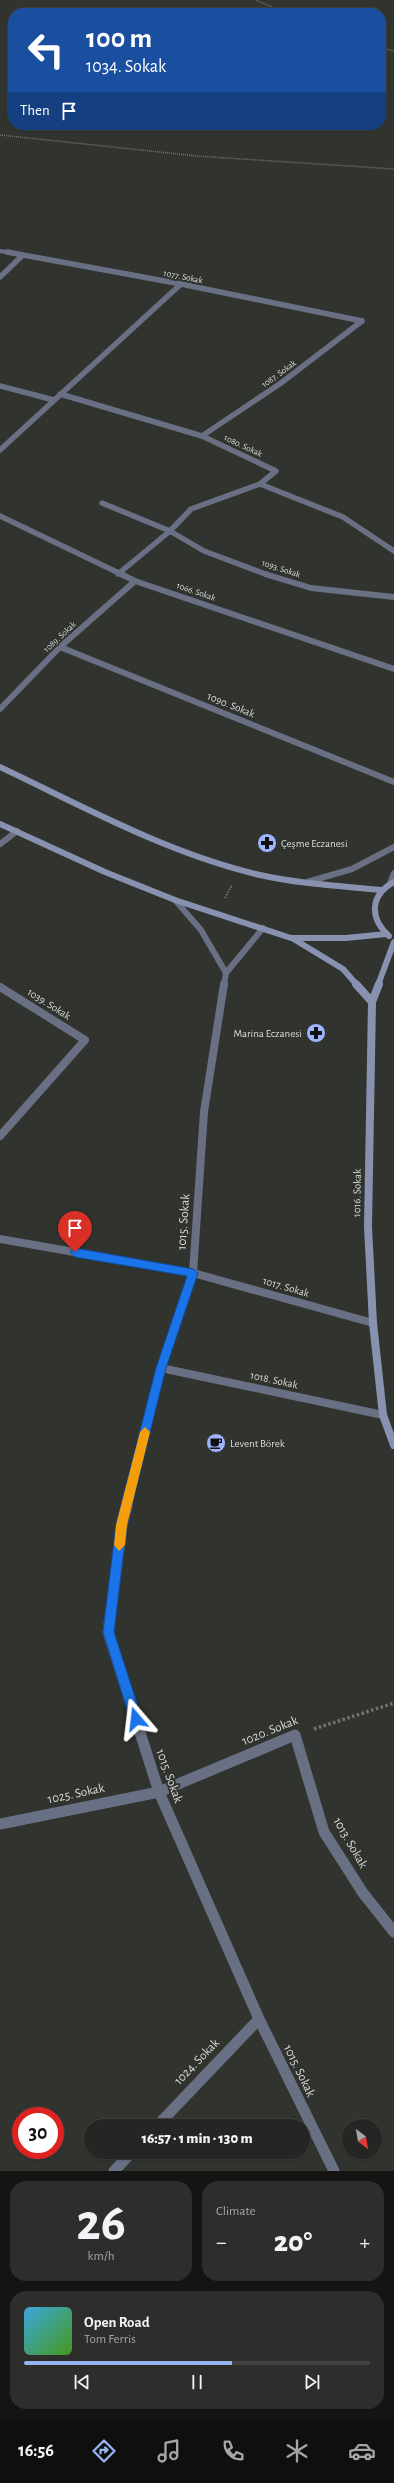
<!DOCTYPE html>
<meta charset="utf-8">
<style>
body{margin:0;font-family:"Alegreya Sans",sans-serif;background:#2d2e2b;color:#f1f3f6;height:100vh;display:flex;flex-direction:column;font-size:15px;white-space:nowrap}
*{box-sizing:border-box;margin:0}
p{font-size:13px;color:#a3a5a6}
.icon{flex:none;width:22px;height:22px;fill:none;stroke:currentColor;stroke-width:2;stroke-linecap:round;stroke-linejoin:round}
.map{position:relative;height:2171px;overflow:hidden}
.details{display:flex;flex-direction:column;gap:10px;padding:10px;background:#141513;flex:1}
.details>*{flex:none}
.hud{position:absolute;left:8px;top:8px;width:378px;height:122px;border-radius:16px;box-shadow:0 1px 3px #0004,0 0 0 1px #424341;background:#1a4fa0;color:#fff;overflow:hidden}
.needle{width:26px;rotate:149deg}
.tools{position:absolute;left:342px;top:2119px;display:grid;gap:8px}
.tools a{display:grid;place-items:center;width:40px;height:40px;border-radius:50%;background:#252623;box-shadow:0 1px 3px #0004,0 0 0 1px #424341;font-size:20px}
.speed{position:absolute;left:12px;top:2107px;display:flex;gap:8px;font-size:20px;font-weight:700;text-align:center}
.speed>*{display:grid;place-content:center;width:52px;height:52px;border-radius:50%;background:#252623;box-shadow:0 1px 3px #0004,0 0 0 1px #424341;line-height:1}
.speed .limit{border:6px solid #d22;background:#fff;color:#111}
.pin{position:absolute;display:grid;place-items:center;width:34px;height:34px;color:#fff;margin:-41px -17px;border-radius:50% 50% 50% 0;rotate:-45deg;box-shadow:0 0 4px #0007}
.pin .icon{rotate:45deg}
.me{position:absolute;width:44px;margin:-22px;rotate:343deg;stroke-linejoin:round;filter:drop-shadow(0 0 3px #0008)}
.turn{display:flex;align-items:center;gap:14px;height:84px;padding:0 12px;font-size:18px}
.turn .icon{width:52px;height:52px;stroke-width:2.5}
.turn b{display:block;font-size:28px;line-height:34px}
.then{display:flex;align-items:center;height:38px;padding:0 12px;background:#0003;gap:8px;font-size:15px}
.big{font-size:30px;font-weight:800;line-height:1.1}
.details .widget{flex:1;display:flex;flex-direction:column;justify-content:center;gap:6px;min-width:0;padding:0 14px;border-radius:16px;background:#2d2e2b}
.details .dial{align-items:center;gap:0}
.dial b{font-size:52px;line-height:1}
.song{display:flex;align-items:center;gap:12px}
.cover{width:48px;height:48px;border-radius:6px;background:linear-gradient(135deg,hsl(200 70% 55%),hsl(100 70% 35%))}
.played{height:4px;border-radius:2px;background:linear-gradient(90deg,#95b2f1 60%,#424341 60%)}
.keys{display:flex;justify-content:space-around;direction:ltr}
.heat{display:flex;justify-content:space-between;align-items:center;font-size:22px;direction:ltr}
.details .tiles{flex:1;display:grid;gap:10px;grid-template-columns:1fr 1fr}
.widget:last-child{grid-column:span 2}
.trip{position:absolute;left:84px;top:2119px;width:226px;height:40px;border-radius:20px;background:#252623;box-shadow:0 1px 3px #0004,0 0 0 1px #424341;font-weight:800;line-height:40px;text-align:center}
.dock{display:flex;height:64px;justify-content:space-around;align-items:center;background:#0f0f0e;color:#a3a5a6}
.dock .icon{width:28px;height:28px}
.dock .on{color:#95b2f1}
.dock b{font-size:18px;color:#f1f3f6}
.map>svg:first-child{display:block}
</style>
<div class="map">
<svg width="394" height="2171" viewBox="0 0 394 2171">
<rect width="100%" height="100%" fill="#31332f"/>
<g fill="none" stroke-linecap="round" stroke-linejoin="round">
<!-- path-far2 -->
<path stroke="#727470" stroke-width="1.5" stroke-dasharray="1 1" stroke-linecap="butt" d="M 256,0 L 286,13
M 381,48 L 394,51
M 0,135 L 197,156 L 394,169"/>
<!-- path-far1 -->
<path stroke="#727470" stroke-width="2" stroke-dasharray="1.5 1.5" stroke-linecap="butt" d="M 225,898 L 232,885"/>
<!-- path -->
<path stroke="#727470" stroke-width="3.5" stroke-dasharray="2.5 2.5" stroke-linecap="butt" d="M 314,1729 L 394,1703"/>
<!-- street-far4 -->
<path stroke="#6a7083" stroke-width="4" d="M 0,251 L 13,253"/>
<!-- street-far3 -->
<path stroke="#6a7083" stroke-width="5.5" d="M 7,252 L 181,284 L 362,321
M 0,277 L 23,255
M 0,386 L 54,400
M 60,394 L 202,436 L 276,471 L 260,484 L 191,509 L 170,531 L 118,574
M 202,436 L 281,383 L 362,321
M 0,450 L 181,284
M 260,484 L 343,517 L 394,551
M 102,503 L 170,531 L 204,551 L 268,575
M 0,516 L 123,575"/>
<!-- street-far2 -->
<path stroke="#6a7083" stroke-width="6" d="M 121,574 L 135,581 L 394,669
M 265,574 L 311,588 L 394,597
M 60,647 L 394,782
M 0,709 L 60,647 L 135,581
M 0,844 L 17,831
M 307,882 L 352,869 L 394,847
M 390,883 L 394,873
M 175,900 L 201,930 L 226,973
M 224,985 L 226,973 L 263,928"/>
<!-- street-far1 -->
<path stroke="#6a7083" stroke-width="8" d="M 0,987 L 85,1040 L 0,1136
M 0,1239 L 193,1273 L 373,1323
M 161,1368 L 383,1415
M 126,1507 L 161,1368 L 193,1273 L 204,1112 L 224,984"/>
<!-- street -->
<path stroke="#6a7083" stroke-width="11" d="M 127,1506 L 122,1525 L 108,1632 L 159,1792 L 259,2019 L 334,2171
M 0,1824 L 159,1792 L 295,1735 L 324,1832 L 363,1893 L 394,1932
M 157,2126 L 259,2019
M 114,2171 L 132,2152"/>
<!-- secondary-far1 -->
<path stroke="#8892b0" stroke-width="6" d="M 0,767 C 84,807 169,854 260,875 C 300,884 341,886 381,890
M 0,824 L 105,872 L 175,900 L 291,938 L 346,938 L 386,934
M 389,936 C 369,918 370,895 394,882
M 292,938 L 343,969 L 357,985
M 378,985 L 394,942"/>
<!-- secondary -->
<path stroke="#8892b0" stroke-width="8" d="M 356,984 L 372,1002
M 379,984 L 372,1002 L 368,1227 L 373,1323 L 383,1415 L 394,1445"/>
</g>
<!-- route -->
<path fill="#1a73e8" stroke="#114b97" d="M 75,1248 L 193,1269 L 198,1273 L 166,1368 L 127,1525 L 114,1632 L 142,1719 L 140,1723 L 136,1725 L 131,1723 L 130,1719 L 103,1632 L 116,1525 L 156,1368 L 187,1276 L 75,1257 L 70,1252 Z"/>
<!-- slow -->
<path fill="#f59e0b" d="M 145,1427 L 150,1432 L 127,1525 L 125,1545 L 119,1551 L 114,1545 L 116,1525 L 140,1432 Z"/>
<!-- icons -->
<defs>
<g id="pharmacy-disc" transform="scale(1)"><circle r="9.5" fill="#9eb4fd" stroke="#31332f"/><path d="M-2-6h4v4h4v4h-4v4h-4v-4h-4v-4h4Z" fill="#111"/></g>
<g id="cafe-disc" transform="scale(1)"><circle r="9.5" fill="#9eb4fd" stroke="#31332f"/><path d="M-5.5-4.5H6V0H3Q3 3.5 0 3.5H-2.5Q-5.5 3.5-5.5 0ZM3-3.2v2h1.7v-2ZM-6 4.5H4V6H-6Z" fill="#111"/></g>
</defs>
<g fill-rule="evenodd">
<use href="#pharmacy-disc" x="267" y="843"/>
<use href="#pharmacy-disc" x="316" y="1033"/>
<use href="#cafe-disc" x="216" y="1443"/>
</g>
<g text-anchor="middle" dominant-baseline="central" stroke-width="4" stroke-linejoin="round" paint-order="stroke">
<!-- far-street labels -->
<g font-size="9" fill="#d9dbd8" stroke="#31332f">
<text transform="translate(183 277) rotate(11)">1077. Sokak</text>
<text transform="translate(279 374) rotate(-36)">1087. Sokak</text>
<text transform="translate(243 446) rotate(25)">1080. Sokak</text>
<text transform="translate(281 569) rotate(18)">1093. Sokak</text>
<text transform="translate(196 592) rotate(19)">1066. Sokak</text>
<text transform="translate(60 637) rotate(-43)">1089. Sokak</text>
</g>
<!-- street labels -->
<g font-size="11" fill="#d9dbd8" stroke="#31332f">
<text transform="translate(231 705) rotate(22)">1090. Sokak</text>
<text transform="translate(49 1004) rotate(32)">1039. Sokak</text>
<text transform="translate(357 1193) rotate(-89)">1016. Sokak</text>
<text transform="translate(286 1287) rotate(16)">1017. Sokak</text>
<text transform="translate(274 1380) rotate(12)">1018. Sokak</text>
</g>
<!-- poi labels -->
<g font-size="11" fill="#d9dbd8" stroke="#31332f" text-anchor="start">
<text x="281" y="843">Çeşme Eczanesi</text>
<text x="302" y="1033" text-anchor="end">Marina Eczanesi</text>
<text x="230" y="1443">Levent Börek</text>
</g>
<!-- near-street labels -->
<g font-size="13" fill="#d9dbd8" stroke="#31332f">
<text transform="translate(184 1222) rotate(-86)">1015. Sokak</text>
<text transform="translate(270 1731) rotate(-22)">1020. Sokak</text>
<text transform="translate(169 1776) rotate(70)">1015. Sokak</text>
<text transform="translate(76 1794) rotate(-12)">1025. Sokak</text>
<text transform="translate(350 1843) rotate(60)">1013. Sokak</text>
<text transform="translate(197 2062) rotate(-46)">1024. Sokak</text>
<text transform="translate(299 2071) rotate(64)">1015. Sokak</text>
</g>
</g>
</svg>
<div class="tools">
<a><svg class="needle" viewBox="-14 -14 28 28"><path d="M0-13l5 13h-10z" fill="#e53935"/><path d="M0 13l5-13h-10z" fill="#a3a5a6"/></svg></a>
</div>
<div class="speed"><div class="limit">30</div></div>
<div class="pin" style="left:75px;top:1252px;background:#d93025"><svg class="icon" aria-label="arrive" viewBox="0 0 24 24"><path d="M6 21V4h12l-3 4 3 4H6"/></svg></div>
<svg class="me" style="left:136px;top:1719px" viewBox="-20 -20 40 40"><path d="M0-17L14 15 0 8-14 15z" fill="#1a73e8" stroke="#fff" stroke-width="4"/></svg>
<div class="trip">16:57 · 1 min · 130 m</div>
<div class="hud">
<div class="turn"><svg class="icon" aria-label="left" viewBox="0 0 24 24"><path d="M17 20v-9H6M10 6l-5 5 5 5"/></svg><div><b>100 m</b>1034. Sokak</div></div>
<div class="then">Then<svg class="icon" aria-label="arrive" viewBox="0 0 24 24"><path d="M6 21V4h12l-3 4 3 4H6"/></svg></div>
</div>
</div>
<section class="details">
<div class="tiles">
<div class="widget dial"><b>26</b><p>km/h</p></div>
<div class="widget"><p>Climate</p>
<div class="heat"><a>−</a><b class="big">20°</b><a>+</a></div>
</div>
<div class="widget">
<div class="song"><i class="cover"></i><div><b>Open Road</b><p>Tom Ferris</p></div></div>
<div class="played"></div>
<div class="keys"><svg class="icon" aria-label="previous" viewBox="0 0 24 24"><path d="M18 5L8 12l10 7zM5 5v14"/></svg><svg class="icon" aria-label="pause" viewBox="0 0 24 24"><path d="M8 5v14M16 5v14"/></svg><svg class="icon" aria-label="next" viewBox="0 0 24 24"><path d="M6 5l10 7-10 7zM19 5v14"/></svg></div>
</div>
</div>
</section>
<nav class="dock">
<b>16:56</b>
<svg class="icon on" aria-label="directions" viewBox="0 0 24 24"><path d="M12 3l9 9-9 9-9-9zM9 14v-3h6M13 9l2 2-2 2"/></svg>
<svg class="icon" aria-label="music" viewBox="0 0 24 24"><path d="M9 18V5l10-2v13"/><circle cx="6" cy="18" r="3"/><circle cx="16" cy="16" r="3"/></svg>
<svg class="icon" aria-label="phone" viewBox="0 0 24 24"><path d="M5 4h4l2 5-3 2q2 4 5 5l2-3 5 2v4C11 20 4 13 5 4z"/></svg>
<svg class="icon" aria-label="climate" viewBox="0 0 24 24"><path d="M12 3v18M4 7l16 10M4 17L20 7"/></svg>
<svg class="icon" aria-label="car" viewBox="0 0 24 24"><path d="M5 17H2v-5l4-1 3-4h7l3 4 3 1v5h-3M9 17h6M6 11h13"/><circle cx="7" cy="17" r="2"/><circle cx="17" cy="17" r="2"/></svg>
</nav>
